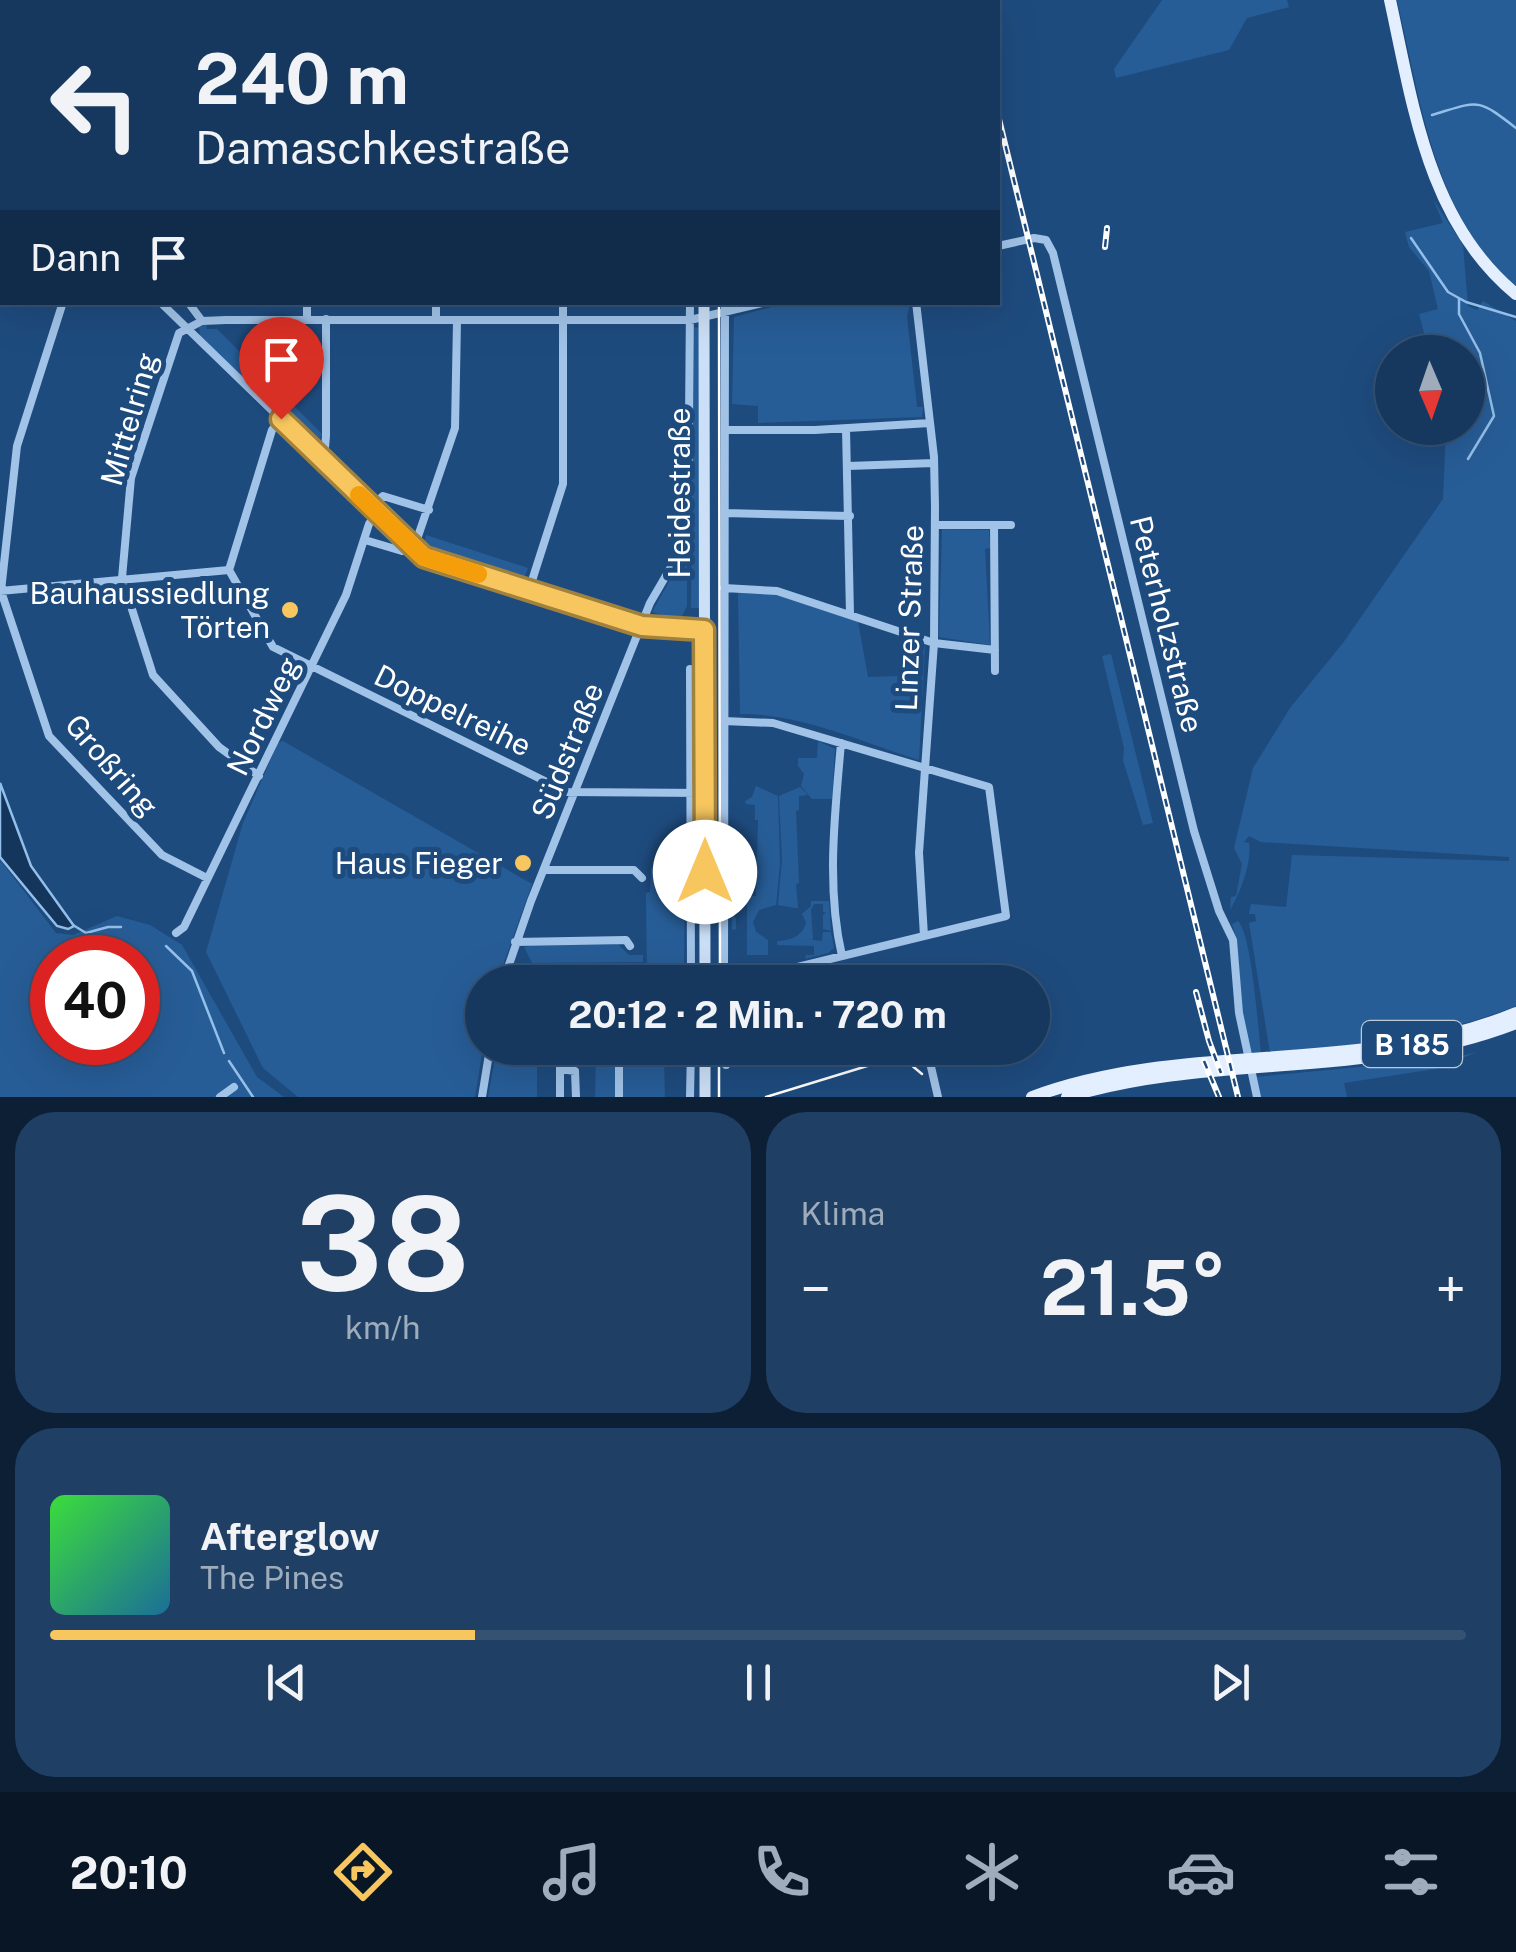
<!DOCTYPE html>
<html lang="de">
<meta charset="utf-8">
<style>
body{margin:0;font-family:"Public Sans",sans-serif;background:#1f3f64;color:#f1f3f6;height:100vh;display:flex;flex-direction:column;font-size:38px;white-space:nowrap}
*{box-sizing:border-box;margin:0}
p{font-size:32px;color:#9eacbc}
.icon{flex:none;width:55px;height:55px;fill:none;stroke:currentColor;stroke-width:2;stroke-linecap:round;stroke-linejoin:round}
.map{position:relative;height:1097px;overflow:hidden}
.sheet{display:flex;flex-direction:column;gap:15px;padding:15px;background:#0c1f34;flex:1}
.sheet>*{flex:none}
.guide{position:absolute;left:0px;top:0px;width:1000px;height:305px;box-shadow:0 10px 40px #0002,0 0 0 2px #355273;background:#16385e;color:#f1f3f6;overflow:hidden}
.needle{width:65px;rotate:178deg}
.buttons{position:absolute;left:1375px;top:335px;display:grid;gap:20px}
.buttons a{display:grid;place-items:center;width:110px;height:110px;border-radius:50%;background:#16385e;box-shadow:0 10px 40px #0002,0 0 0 2px #355273;font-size:50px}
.speed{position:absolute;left:30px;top:935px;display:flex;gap:20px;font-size:50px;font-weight:700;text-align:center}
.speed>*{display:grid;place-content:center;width:130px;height:130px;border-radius:50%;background:#16385e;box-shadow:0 10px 40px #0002,0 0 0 2px #355273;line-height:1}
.speed .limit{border:15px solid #d22;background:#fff;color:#111}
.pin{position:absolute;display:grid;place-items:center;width:85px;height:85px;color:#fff;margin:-102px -42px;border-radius:50% 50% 50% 0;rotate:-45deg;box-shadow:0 0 10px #0007}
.pin .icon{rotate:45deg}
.me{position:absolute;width:110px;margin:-55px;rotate:0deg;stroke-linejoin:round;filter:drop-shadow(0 0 8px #0008)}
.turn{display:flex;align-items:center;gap:35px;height:210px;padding:0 30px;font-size:45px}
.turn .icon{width:130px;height:130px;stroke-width:2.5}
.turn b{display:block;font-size:70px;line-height:85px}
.then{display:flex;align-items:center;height:95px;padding:0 30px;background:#0003;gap:20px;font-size:38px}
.big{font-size:75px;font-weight:700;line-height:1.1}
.sheet .tile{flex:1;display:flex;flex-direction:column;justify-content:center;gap:15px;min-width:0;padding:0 35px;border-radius:40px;background:#1f3f64}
.sheet .dial{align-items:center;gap:0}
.dial b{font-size:130px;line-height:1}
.song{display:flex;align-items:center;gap:30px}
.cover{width:120px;height:120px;border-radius:15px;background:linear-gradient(135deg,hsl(120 70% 55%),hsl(200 70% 35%))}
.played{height:10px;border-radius:5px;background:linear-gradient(90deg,#f7c65f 30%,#355273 30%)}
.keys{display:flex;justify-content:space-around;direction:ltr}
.heat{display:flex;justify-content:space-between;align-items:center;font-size:55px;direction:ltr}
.sheet .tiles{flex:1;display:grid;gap:15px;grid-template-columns:1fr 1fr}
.tile:last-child{grid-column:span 2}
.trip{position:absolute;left:465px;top:965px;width:585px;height:100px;border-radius:50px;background:#16385e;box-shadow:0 10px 40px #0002,0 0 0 2px #355273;font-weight:700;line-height:100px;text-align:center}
.tab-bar{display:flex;height:160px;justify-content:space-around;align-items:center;background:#091626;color:#9eacbc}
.tab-bar .icon{width:70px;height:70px}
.tab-bar .on{color:#f7c65f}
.tab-bar b{font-size:45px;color:#f1f3f6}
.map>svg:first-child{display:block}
</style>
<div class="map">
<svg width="1516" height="1097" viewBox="0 0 1516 1097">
<rect width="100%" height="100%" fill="#1e4b7e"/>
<!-- green -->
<path fill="#275d97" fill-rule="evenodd" d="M 1162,0 L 1287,0 L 1289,7 L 1247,18 L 1229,50 L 1116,78 L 1114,69 Z
M 1397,0 L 1516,0 L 1516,286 C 1433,215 1421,100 1397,0 Z
M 1433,199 L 1463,245 L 1468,306 L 1477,310 L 1483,301 L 1516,321 L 1516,1006 C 1436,1038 1355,1045 1270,1053 L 1249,923 L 1256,921 L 1255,914 L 1249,914 L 1251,904 L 1286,907 L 1292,855 L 1509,861 L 1509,857 L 1261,842 L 1249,836 L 1244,842 L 1249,843 C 1252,863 1240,893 1230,910 L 1231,897 L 1236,896 L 1242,864 L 1234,848 L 1253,768 L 1290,708 L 1343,643 L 1443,499 L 1446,428 L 1468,428 L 1468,352 L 1429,352 L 1419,314 L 1438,309 L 1429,271 L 1409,247 L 1405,232 L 1443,223 Z
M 791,302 L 910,303 L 907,317 L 917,407 L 923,407 L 922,417 L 758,423 L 758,406 L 732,404 L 734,317 Z
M 206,324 L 207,329 L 217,329 L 322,434 L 319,441 L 302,435 L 200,336 L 199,327 Z
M 693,327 L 702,328 L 701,608 L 691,608 Z
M 942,529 L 989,530 L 990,548 L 985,549 L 990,645 L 939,637 Z
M 426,535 L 528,568 L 522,584 L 439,558 L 436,550 L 423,546 Z
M 687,550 L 687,606 L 680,620 L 652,612 Z
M 738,593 L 778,594 L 858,621 L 868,677 L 900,676 L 900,640 L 925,646 L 919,760 C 862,742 800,713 740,714 Z
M 1111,654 L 1153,823 L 1143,825 L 1123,760 L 1124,748 L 1102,656 Z
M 283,741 L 532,884 L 497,982 L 482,982 L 483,1048 L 475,1097 L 298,1097 L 263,1068 L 206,952 L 243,823 L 278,743 Z
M 818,741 L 835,749 L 832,799 L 812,799 L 801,786 L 804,774 L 798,766 L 798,758 L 817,758 Z
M 756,786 L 778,796 L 780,864 L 776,905 L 759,910 L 753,922 L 756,932 L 768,940 L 768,955 L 747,955 L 747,905 L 736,905 L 736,913 L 732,915 L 736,918 L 736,929 L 732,930 L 731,902 L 748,902 L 758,908 L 745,900 L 746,896 L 756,896 L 758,820 L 755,820 L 755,805 L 746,804 L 745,801 L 752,797 Z
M 800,787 L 808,795 L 799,796 L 799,810 L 796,811 L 799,883 L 796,884 L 798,908 L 795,908 L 778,905 L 782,860 L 779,796 Z
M 0,860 L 56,933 L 73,935 L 117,916 L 150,925 L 182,945 L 257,1077 L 284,1097 L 0,1097 ZM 52,958 L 138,958 L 138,1042 L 52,1042 Z
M 685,866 L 684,982 L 647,982 L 646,893 L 650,892 L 651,867 Z
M 811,901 L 829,901 L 831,931 L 823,929 L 823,915 L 826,912 L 823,912 L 823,904 L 814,904 L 811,910 L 813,940 L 822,941 L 823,932 L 831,932 L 834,948 L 828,953 L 805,959 L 806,955 L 814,955 L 814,946 L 777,945 L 777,941 C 790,940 803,937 806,922 L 802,914 L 811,906 Z
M 1238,921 C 1252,935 1258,1028 1261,1053 L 1250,1054 L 1242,1010 L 1237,940 L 1232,924 Z
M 543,942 L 617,943 L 629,955 L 643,955 L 643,962 L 532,963 L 524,947 Z
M 490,1048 L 619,1048 L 620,1059 L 664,1059 L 665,1097 L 595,1097 L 596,1054 L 489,1055 Z
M 1477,1052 L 1435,1069 L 1344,1083 L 1347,1097 L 1260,1097 L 1255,1077 L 1412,1062 L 1437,1062 Z
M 495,1058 L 537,1059 L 537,1097 L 488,1097 Z"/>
<!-- water -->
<path fill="#14365d" stroke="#94bfea" stroke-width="2.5" d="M 0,783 L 31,866 L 74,926 L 68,929 L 57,926 L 0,857 Z"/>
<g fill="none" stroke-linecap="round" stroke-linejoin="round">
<!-- stream -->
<path stroke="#94bfea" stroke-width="2.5" d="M 16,2 L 17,0
M 0,81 L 2,70
M 1432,115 C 1479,101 1476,97 1516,128
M 1411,238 L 1448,292 L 1466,302 L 1516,317
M 1459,299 L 1459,314 L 1480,353 L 1494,416 L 1468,459
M 73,925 L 86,933 L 108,927 L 121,927
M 166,946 L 192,971 L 224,1053
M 229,1061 L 253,1097"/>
<!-- street -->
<path stroke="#a1c3e8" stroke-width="8" d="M 561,0 L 561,2
M 691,0 L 691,2
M 64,2 L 65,0
M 178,2 L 178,0
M 310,2 L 310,0
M 405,2 L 405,0
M 725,2 L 725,0
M 0,121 L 2,124
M 0,150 L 2,152
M 998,246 L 1034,238 L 1046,240 L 1053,253 L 1194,831 L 1219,911 L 1233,940 L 1239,1013 L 1257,1097
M 63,302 L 17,446 L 1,591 L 49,736 L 162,855 L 207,878
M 160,302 L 414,548
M 188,302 L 202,321
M 307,302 L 307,319
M 916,302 L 934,457 L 935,507 L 934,643 L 919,853 L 924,936
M 436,320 L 436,302
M 281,419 L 272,430 L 229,570 L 273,647 L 567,792 L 704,793
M 846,429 L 850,614
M 726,430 L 815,430 L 930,423
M 318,455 L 325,448 L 326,436 L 326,319
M 848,466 L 934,463
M 371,507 L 383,496 L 429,510
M 725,513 L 850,516
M 935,525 L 1011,525
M 994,525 L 995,671
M 365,540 L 402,551 L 414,548
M 414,548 L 455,428 L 457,321
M 724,588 L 777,591 L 934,643 L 995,650
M 529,590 L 563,484 L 563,302
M 0,591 L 229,570
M 690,669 L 691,982
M 724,721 L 773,723 L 989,787 L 1006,916 L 736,982
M 841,743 C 835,813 826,887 842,956
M 259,776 L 219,747 L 153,675 L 122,578 L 131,478 L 179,333 L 202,321 L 226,320 L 690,320 L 767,302
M 544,870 L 634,870 L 642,878
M 176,933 L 184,927 L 346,595 L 369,524 L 377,512
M 515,942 L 626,940 L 630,946
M 503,982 L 531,901 L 650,603 L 688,538 L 690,302
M 724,982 L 725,302
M 560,1048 L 560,1097
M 725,1048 L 726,1065
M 928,1054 L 938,1097
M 560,1069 L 575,1071 L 576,1097
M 220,1097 L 234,1087
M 482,1097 L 490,1048
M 619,1097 L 619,1048
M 690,1097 L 691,1048"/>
<!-- secondary -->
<path stroke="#cbdff6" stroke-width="11" d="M 704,0 L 704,2
M 704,302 L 705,982
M 414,548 L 429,559 L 642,626 L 705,630
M 705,1097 L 705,1048"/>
<!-- primary -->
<path stroke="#e3eefe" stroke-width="12" d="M 1390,0 C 1413,105 1428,222 1516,294
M 1032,1097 C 1188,1039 1362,1077 1516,1013
M 1067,1097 C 1214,1052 1370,1080 1516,1023"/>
<!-- tram -->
<path stroke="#fff" stroke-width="2.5" d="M 715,2 L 715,0
M 719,302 L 720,982
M 719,1048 L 719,1097
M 766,1097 L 890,1059 L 904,1059 L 922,1074"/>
<!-- rail casing -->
<g stroke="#fff" stroke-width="6">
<path id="rail" d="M 969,0 L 970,2
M 998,115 L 1238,1097
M 1105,247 L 1107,228
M 1196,992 L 1209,1041 L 1221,1073
M 1204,1061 L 1219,1097"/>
</g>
<!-- rail -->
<use href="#rail" stroke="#1e4b7e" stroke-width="2.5" stroke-dasharray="8" stroke-linecap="butt"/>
</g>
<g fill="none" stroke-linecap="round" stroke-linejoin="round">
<!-- route casing -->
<g stroke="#a1813e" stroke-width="25">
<path id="route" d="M 281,419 L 424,557 L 642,626 L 704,630 L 705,872"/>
</g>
<!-- route -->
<use href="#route" stroke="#f7c65f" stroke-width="18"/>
<!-- slow -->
<path stroke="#f59e0b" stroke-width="18" d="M 359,495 L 424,557 L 478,574"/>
</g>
<!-- markers -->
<g fill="#f7c65f" stroke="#1e4b7e" stroke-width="4">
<circle cx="290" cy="610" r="10"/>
<circle cx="523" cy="863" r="10"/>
</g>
<g text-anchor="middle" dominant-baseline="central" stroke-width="10" stroke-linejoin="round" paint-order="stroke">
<!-- shield labels -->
<rect fill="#1e4b7e" stroke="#bcc9d8" stroke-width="2.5" x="1362" y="1021" width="100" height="46" rx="8"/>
<g font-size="28" font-weight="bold" fill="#fff">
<text x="1412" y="1044">B 185</text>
</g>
<!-- street labels -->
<g font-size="30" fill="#fff" stroke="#1e4b7e">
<text transform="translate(129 419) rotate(-74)">Mittelring</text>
<text transform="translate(679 493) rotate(-90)">Heidestraße</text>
<text transform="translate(909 618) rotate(-88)">Linzer Straße</text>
<text transform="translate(1167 624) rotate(76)">Peterholzstraße</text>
<text transform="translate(453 710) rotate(26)">Doppelreihe</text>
<text transform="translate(263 716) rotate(-64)">Nordweg</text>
<text transform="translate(567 751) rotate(-68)">Südstraße</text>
<text transform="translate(112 765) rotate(49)">Großring</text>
</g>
<!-- poi labels -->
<g font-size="30" fill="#fff" stroke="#1e4b7e" text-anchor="end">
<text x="270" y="593">Bauhaussiedlung<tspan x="270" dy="34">Törten</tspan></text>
<text x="503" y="863">Haus Fieger</text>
</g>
</g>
</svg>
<div class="buttons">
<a><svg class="needle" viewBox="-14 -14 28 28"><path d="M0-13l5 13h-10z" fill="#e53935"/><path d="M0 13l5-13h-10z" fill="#9eacbc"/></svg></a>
</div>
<div class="speed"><div class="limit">40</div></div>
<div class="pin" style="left:281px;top:419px;background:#d93025"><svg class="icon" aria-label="arrive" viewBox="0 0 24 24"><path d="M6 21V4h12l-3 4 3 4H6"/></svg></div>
<svg class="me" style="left:705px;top:872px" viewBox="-20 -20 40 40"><circle r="19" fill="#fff"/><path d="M0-13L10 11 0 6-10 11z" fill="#f7c65f"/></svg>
<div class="trip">20:12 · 2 Min. · 720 m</div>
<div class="guide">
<div class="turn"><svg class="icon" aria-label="left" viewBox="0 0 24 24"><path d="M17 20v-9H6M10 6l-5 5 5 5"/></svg><div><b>240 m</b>Damaschkestraße</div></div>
<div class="then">Dann<svg class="icon" aria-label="arrive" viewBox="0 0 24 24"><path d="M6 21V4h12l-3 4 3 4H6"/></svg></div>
</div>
</div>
<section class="sheet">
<div class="tiles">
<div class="tile dial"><b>38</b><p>km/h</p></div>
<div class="tile"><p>Klima</p>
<div class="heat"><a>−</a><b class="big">21.5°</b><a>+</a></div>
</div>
<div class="tile">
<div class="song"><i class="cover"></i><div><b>Afterglow</b><p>The Pines</p></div></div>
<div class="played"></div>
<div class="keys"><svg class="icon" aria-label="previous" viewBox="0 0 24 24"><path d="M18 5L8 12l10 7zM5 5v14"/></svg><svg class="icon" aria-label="pause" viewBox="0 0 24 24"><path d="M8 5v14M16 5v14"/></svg><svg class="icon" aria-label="next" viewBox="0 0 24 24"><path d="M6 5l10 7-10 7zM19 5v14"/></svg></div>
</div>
</div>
</section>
<nav class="tab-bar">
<b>20:10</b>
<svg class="icon on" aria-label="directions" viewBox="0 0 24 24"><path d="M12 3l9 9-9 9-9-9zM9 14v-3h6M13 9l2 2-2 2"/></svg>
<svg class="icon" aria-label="music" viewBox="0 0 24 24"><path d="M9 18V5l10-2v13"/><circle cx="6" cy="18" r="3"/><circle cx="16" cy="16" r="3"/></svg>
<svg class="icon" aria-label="phone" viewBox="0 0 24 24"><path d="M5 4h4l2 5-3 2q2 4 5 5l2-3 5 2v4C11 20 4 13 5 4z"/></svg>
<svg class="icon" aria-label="climate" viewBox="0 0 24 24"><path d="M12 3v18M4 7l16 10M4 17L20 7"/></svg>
<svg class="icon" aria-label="car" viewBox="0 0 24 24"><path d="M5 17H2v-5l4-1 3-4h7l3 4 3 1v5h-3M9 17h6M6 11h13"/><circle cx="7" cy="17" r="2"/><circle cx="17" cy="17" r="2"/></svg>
<svg class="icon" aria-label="filters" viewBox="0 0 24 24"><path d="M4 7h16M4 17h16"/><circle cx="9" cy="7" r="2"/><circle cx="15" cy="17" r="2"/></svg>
</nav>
